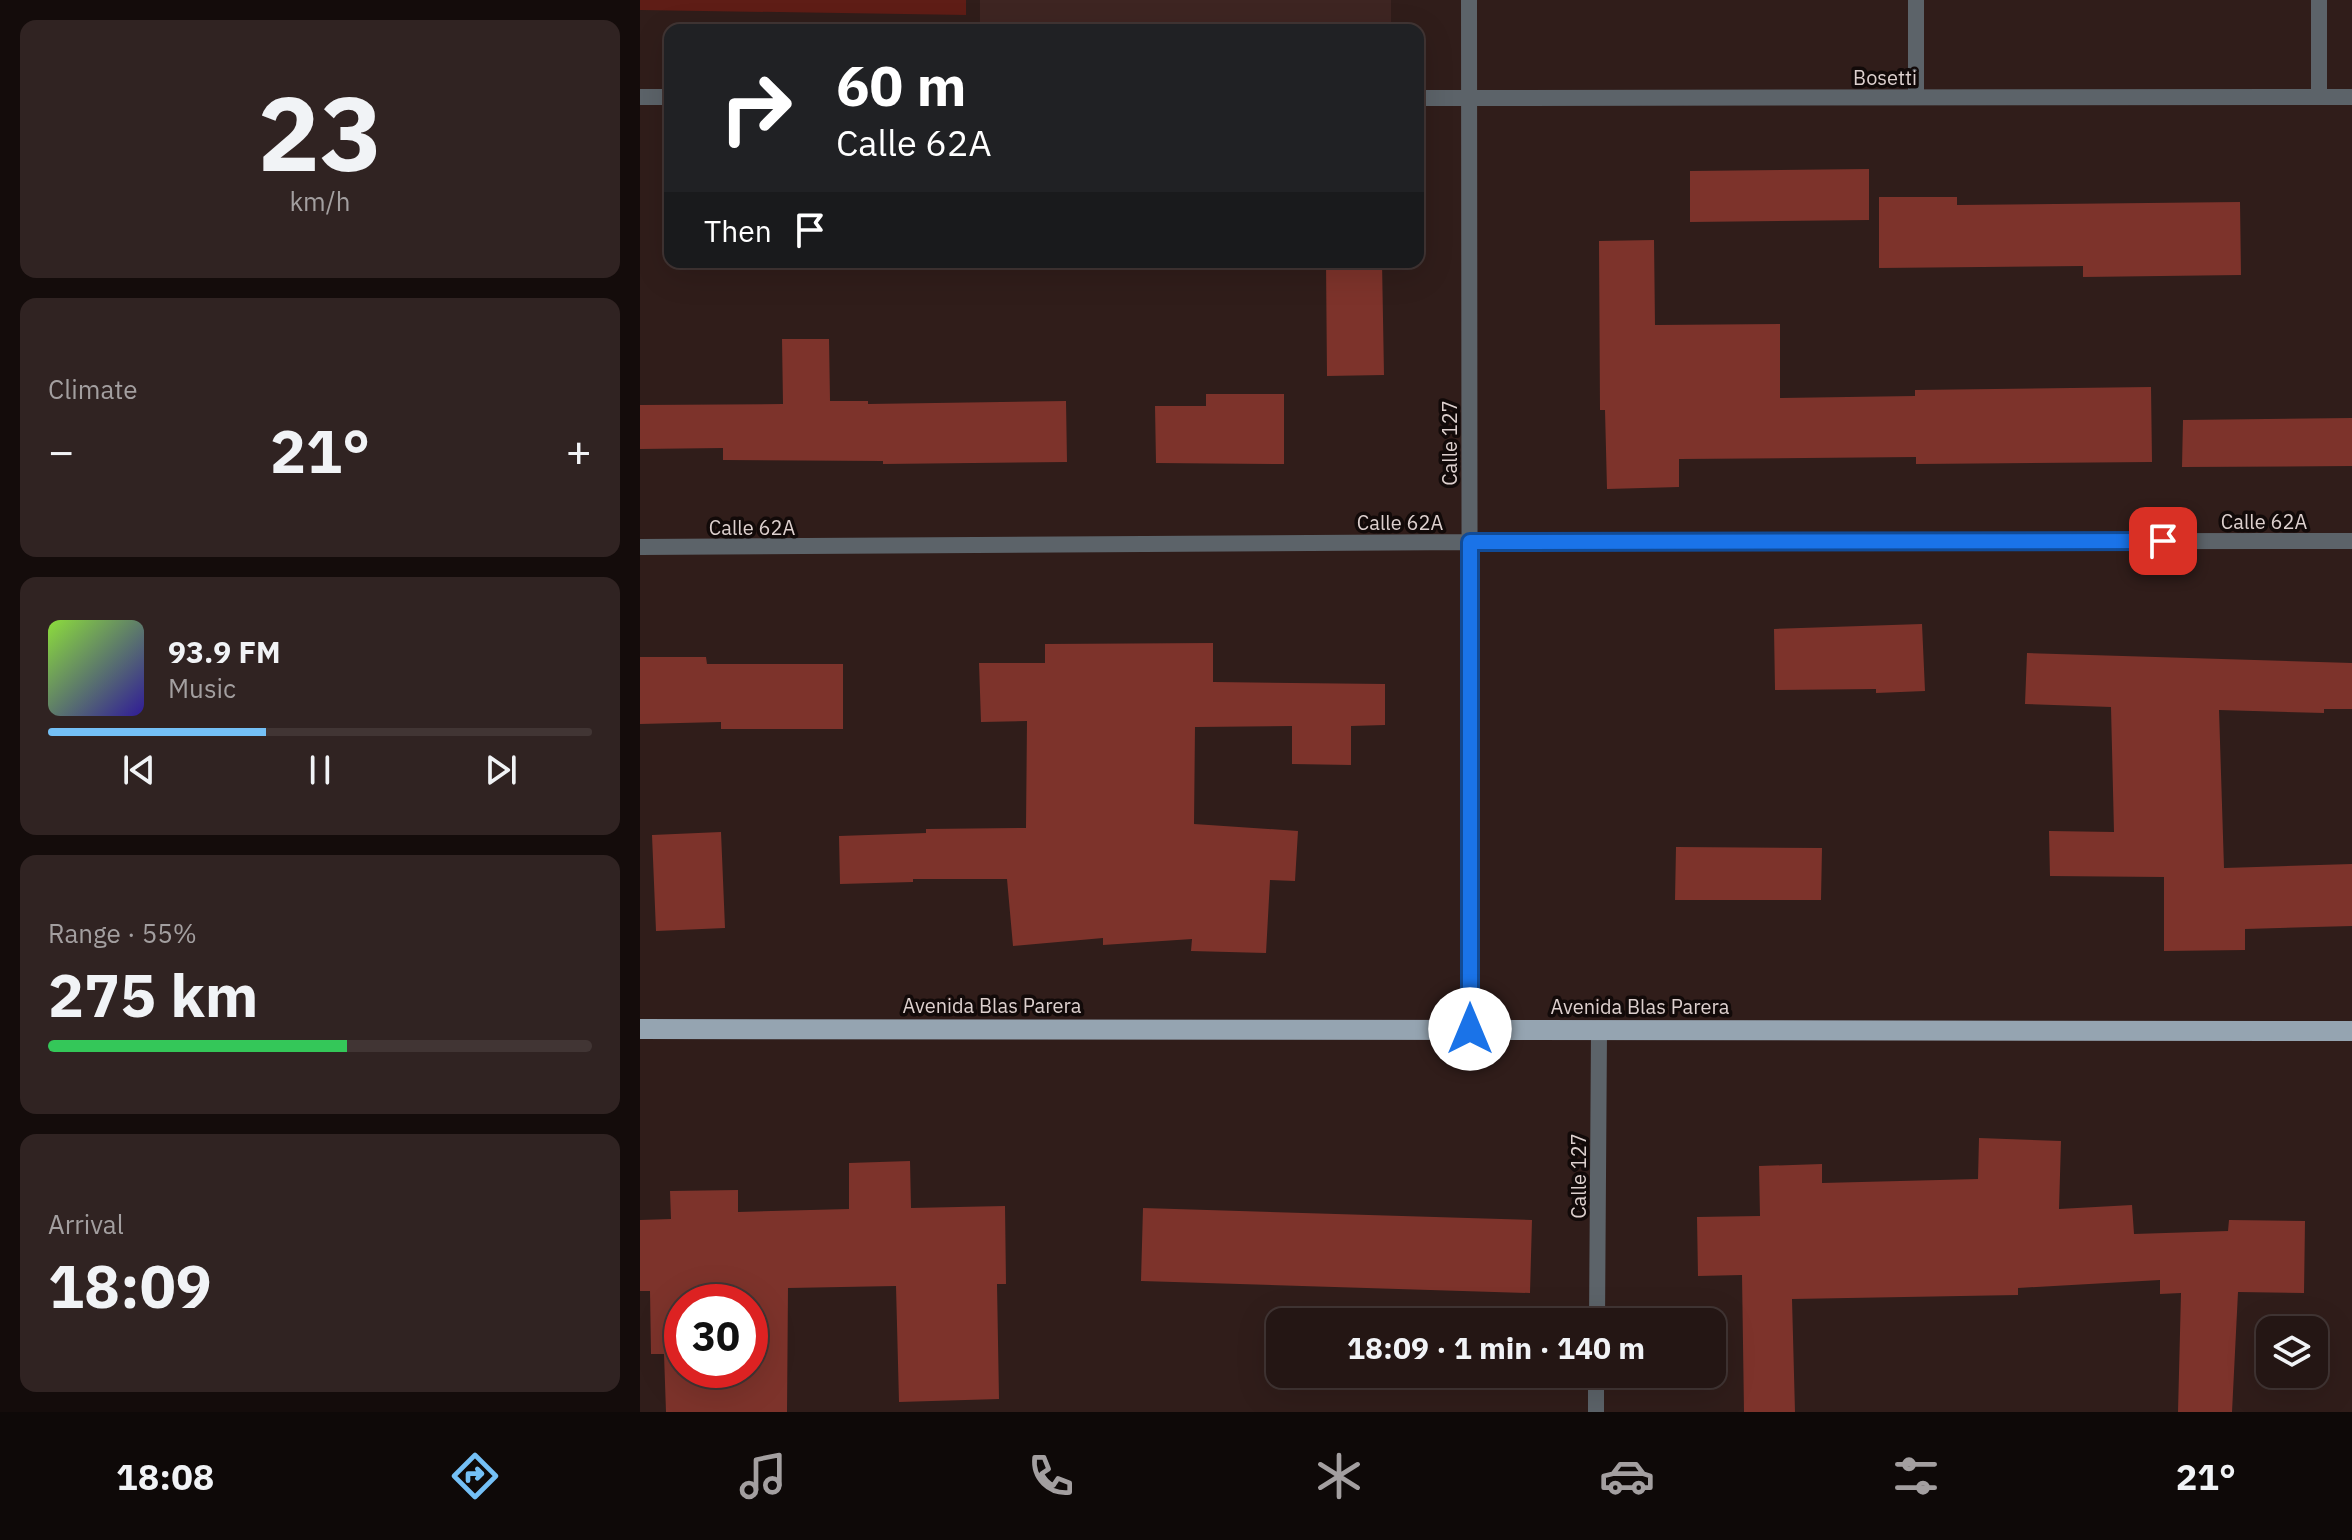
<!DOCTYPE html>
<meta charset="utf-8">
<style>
body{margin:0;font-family:"IBM Plex Sans",sans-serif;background:#302322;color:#f1f3f6;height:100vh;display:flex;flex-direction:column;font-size:30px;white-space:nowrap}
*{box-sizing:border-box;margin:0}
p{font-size:26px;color:#a39fa0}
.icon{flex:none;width:44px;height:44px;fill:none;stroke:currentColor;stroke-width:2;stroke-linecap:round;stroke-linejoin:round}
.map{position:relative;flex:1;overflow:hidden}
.side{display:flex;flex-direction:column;gap:20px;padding:20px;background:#140c0b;width:640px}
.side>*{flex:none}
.guide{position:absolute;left:24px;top:24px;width:760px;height:244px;border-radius:16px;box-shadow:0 8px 32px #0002,0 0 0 2px #413534;background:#202124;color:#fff;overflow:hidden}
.controls{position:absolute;left:1616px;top:1316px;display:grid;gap:16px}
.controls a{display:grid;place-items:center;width:72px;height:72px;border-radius:16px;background:#241614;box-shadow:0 8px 32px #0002,0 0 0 2px #413534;font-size:40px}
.speed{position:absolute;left:24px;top:1284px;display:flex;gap:16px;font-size:40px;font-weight:700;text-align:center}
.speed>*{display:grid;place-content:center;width:104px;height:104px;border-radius:50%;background:#241614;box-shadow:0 8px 32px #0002,0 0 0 2px #413534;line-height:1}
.speed .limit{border:12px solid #d22;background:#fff;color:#111}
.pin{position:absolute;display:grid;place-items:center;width:68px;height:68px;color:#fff;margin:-34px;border-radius:16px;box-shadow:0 4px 12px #0006}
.me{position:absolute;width:88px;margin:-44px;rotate:0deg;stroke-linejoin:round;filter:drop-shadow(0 0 6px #0008)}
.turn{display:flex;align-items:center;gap:28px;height:168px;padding:0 40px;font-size:36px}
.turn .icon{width:104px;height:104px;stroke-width:2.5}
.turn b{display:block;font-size:56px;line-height:68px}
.then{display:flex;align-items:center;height:76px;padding:0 40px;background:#0003;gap:16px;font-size:30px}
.big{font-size:60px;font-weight:800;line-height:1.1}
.side .widget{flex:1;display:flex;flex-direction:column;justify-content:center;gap:12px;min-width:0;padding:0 28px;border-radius:16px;background:#302322}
.side .dial{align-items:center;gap:0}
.dial b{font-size:104px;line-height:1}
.song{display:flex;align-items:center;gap:24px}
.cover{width:96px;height:96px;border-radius:12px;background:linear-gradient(135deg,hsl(90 70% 55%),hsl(250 70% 35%))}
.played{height:8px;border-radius:4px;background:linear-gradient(90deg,#74c0f6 40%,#413534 40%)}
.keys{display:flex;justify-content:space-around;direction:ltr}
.heat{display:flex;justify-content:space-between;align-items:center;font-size:44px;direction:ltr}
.charge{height:12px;border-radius:6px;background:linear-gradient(90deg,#34c759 55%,#413534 0)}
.trip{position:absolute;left:626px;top:1308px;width:460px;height:80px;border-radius:16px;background:#241614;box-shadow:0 8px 32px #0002,0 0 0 2px #413534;font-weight:800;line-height:80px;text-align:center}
.dock{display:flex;height:128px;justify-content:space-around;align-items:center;background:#0e0908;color:#a39fa0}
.dock .icon{width:56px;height:56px}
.dock .on{color:#74c0f6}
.dock b{font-size:36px;color:#f1f3f6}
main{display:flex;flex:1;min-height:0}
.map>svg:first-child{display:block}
</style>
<main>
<section class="side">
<div class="widget dial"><b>23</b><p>km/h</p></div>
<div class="widget"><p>Climate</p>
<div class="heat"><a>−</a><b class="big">21°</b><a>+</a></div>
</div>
<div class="widget">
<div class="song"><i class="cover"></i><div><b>93.9 FM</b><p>Music</p></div></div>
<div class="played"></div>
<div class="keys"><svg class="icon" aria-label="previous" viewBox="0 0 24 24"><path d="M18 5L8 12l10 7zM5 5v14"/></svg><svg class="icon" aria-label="pause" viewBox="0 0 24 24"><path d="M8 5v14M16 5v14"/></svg><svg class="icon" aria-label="next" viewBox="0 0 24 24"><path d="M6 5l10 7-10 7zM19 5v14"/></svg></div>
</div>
<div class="widget"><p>Range · 55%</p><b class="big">275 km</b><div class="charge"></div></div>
<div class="widget"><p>Arrival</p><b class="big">18:09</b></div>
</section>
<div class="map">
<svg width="1712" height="1412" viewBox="0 0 1712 1412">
<rect width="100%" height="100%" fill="#301d1a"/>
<!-- built -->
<path fill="#3e2522" d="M 340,0 L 751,0 L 751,30 L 340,30 Z"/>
<!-- green -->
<path fill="#5f1d16" d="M 0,0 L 326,0 L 326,15 L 0,10 Z"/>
<!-- building -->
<path fill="#7d332b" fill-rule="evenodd" d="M 1229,169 L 1229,220 L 1050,222 L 1050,171 Z
M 1239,197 L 1317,197 L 1317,205 L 1600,202 L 1601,275 L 1443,277 L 1443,266 L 1239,268 Z
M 1014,240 L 1015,325 L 1140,324 L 1140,398 L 1275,396 L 1275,390 L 1511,387 L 1512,462 L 1276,464 L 1276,457 L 1039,459 L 1039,487 L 967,489 L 965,410 L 960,410 L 959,241 Z
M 686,262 L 742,262 L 744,375 L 687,376 Z
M 142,339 L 189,339 L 190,401 L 228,401 L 228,404 L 426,401 L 427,462 L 243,464 L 243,461 L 83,460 L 83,448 L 0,449 L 0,405 L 143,404 Z
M 566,394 L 644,394 L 644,464 L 516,463 L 515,406 L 566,406 Z
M 1712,418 L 1712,466 L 1542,467 L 1543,420 Z
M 1282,624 L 1285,691 L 1236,693 L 1236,689 L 1135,690 L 1134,629 Z
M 573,643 L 573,682 L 745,684 L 745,725 L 711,726 L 711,765 L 652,764 L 652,726 L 555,727 L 554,824 L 658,831 L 655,881 L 630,880 L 626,953 L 551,951 L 552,939 L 463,945 L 463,938 L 373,946 L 367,879 L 273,879 L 273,882 L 200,884 L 199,836 L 286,833 L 286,829 L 386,828 L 387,721 L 341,722 L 339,663 L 405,663 L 405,644 Z
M 1387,653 L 1712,663 L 1712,709 L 1684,709 L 1684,713 L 1579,710 L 1584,868 L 1712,864 L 1712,926 L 1605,929 L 1605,950 L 1524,951 L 1524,877 L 1410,876 L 1409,831 L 1474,832 L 1471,707 L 1385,704 Z
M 0,657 L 66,657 L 67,664 L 203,664 L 203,729 L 81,729 L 81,722 L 0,724 Z
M 81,832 L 85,928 L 16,931 L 12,835 Z
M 1036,847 L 1182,848 L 1181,900 L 1035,900 Z
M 1339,1138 L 1421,1141 L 1419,1209 L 1492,1205 L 1494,1234 L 1588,1231 L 1589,1220 L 1665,1221 L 1664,1293 L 1598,1292 L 1592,1412 L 1538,1412 L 1541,1293 L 1520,1294 L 1520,1280 L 1378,1288 L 1378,1295 L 1152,1299 L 1155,1412 L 1104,1412 L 1102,1275 L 1058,1276 L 1057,1217 L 1120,1216 L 1119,1166 L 1182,1164 L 1182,1183 L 1338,1179 Z
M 270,1161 L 271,1208 L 365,1206 L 366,1284 L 357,1284 L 359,1399 L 259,1402 L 256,1286 L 148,1288 L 147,1412 L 26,1412 L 24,1354 L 11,1354 L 10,1291 L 0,1291 L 0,1220 L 31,1219 L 30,1191 L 98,1190 L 98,1212 L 209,1209 L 209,1163 ZM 42,1302 L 110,1302 L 110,1370 L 42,1370 Z
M 503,1208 L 892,1220 L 890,1293 L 501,1281 Z"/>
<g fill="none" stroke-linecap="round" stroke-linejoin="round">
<!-- street -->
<path stroke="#5c6369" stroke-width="16" d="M 829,0 L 830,1029
M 1276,0 L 1276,97
M 1679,0 L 1679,97
M 0,97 L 30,97
M 778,98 L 1712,97
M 0,547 L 830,542 L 1712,541
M 957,1322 L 959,1031
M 956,1412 L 956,1374"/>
<!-- primary -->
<path stroke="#95a4b1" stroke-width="20" d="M 0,1029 L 1712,1031"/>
</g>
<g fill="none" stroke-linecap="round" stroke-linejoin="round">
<!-- route casing -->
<g stroke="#114b97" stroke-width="20">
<path id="route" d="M 830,1029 L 830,542 L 1523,541"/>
</g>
<!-- route -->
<use href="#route" stroke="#1a73e8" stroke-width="14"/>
</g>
<g text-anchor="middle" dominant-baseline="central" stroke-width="7" stroke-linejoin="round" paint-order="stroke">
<!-- street labels -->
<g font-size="20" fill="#ddd0ce" stroke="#120a09">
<text x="1245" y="77">Bosetti</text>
<text transform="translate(809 443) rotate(-90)">Calle 127</text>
<text x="1624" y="521">Calle 62A</text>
<text x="760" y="522">Calle 62A</text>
<text x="112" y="527">Calle 62A</text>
<text x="352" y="1005">Avenida Blas Parera</text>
<text x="1000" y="1006">Avenida Blas Parera</text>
<text transform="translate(938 1176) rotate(-90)">Calle 127</text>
</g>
</g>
</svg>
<div class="controls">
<a><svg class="icon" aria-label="layers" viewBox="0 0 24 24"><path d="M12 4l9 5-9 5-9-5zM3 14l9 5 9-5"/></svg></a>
</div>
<div class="speed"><div class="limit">30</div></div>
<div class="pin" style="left:1523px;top:541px;background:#d93025"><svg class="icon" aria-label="arrive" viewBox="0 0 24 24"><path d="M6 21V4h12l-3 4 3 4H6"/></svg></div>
<svg class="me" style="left:830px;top:1029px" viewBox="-20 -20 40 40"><circle r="19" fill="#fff"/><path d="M0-13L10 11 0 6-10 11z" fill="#1a73e8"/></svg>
<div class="trip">18:09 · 1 min · 140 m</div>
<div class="guide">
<div class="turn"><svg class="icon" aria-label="right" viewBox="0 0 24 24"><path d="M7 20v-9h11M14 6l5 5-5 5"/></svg><div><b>60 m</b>Calle 62A</div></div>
<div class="then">Then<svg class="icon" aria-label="arrive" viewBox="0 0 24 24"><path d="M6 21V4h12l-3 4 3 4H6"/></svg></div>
</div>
</div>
</main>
<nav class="dock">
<b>18:08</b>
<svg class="icon on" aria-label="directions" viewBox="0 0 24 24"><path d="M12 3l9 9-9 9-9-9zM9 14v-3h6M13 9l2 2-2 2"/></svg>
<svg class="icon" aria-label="music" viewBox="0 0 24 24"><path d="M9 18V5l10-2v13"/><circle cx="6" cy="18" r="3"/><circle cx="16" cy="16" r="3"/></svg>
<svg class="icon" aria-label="phone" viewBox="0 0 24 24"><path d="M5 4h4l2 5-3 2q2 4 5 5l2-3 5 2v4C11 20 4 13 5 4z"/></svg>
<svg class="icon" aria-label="climate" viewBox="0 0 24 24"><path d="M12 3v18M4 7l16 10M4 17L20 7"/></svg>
<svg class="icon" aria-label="car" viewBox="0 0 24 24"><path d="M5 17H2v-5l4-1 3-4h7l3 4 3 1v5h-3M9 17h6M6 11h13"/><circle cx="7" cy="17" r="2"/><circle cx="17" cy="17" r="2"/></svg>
<svg class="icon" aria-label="filters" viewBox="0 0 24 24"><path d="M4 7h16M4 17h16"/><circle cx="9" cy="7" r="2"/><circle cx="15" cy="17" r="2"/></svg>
<b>21°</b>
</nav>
